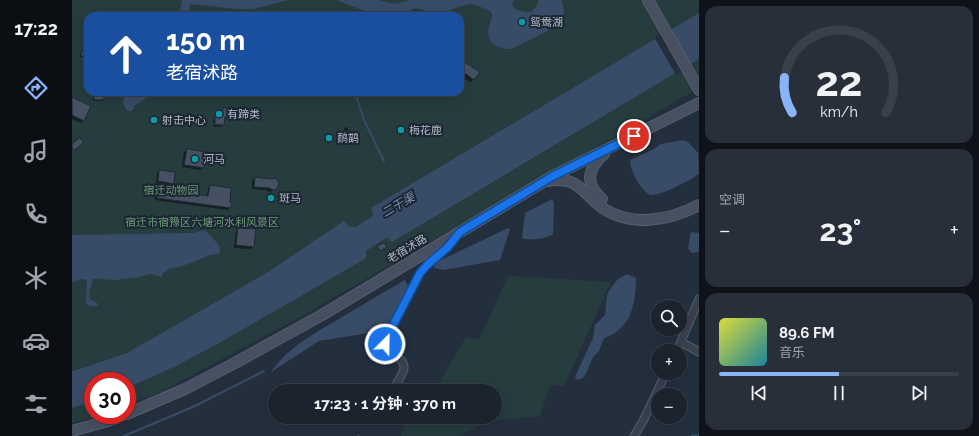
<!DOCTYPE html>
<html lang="zh">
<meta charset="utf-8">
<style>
body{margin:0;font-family:Raleway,"Noto Sans SC",sans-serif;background:#282f3a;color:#f1f3f6;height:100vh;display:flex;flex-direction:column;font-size:15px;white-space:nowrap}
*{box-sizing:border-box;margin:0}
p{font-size:13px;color:#a0a4aa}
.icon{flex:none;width:22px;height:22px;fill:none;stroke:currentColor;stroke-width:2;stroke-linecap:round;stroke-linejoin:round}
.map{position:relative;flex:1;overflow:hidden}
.drawer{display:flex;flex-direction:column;gap:6px;padding:6px;background:#0f1319;width:280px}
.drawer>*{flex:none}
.hud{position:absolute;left:12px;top:12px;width:380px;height:84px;border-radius:12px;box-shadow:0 4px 16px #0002,0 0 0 1px #39404a;background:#1a4fa0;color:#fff;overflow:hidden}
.buttons{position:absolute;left:579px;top:300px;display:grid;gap:8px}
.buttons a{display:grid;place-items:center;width:36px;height:36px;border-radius:50%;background:#1b232e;box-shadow:0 4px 16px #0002,0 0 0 1px #39404a;font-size:20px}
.speed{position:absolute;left:12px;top:372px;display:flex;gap:8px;font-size:20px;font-weight:700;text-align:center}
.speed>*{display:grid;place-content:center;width:52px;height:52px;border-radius:50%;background:#1b232e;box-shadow:0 4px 16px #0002,0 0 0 1px #39404a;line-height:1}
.speed .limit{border:6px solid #d22;background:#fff;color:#111}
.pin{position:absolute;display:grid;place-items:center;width:34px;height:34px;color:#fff;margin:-17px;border:2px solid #fff;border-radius:50%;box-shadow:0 1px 4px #0007}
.me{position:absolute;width:44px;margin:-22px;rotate:23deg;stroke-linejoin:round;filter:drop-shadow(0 0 3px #0008)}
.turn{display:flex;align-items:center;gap:14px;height:84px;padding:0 16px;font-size:18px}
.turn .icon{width:52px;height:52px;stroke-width:2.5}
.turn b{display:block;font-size:28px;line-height:34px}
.big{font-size:30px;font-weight:700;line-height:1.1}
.drawer .tile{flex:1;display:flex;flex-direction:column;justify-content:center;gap:6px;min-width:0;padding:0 14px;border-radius:12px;background:#282f3a}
.drawer .dial{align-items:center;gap:0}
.dial svg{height:104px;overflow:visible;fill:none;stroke:#39404a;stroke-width:7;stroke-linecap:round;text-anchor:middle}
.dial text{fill:#f1f3f6;stroke:none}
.song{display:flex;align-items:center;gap:12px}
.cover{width:48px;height:48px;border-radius:6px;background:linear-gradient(135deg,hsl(60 70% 55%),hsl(190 70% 35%))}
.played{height:4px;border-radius:2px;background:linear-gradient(90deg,#8ab4f8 50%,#39404a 50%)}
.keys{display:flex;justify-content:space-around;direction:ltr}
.heat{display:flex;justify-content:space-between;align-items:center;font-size:22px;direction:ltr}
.trip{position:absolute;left:196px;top:384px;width:234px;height:40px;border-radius:20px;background:#1b232e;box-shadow:0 4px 16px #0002,0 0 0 1px #39404a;font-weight:700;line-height:40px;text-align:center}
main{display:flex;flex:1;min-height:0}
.menu{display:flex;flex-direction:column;width:72px;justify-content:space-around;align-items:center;background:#0b0e12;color:#a0a4aa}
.menu .icon{width:28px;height:28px}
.menu .on{color:#8ab4f8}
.menu b{font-size:18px;color:#f1f3f6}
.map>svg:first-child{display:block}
</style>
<main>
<nav class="menu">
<b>17:22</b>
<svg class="icon on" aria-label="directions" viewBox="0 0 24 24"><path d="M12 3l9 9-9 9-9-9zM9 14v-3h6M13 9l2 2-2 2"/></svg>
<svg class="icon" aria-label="music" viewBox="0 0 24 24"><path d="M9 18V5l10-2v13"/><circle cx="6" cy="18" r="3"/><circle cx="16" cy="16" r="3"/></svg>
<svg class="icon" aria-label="phone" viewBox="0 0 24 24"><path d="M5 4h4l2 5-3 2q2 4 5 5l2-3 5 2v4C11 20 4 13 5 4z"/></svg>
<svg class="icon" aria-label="climate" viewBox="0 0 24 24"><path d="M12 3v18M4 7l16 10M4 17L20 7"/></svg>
<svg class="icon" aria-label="car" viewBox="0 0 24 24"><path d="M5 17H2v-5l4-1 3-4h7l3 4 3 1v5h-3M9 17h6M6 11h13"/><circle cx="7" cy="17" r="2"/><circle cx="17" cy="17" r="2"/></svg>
<svg class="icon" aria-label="filters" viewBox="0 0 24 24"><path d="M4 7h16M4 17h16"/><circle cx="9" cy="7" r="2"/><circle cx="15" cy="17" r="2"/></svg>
</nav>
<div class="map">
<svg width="627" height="436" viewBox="0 0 627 436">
<rect width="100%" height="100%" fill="#242f3e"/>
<!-- green -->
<path fill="#263c3f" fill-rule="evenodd" d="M 0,0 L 627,0 L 627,88 L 368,236 L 232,315 L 88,392 L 55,405 L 55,381 L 21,381 L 21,415 L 29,415 L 0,423 ZM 16,16 L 388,16 L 388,92 L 16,92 Z
M 436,276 L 539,282 L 492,386 L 478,385 L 468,416 L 424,420 L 407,426 L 386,436 L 329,436 L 335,417 L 423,417 L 423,391 L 362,391 L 394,337 L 407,340 Z"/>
<!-- water -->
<path fill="#394c67" d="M 110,0 L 216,0 L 182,9 L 165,9 L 118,4 L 117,16 L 107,16 Z
M 264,0 L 306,0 L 323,4 L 339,0 L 441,0 L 440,5 L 443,9 C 454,14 464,14 467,0 L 489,0 C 491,5 493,10 491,15 C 485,30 452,42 439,49 C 427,49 416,44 416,31 C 417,25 420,20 420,14 L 419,12 C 399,1 398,3 378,10 C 374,12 370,14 366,14 C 350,13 346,1 332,16 L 306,16 Z
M 627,13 L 627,59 L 320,242 L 316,238 L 312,239 L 294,251 L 294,258 L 291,260 L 149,342 L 102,367 L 55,388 L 55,381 L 21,381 L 21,401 L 0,408 L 0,371 L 17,366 L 55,353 L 196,272 L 272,221 L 277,227 L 284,227 L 301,216 L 301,213 L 299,208 Z
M 53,92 L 77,92 L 72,100 L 63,105 L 60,111 L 55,111 L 51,103 Z
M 611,140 L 616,142 L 626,153 L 627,173 C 623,179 585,197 579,195 C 570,193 558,170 558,161 L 560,159 L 582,149 L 589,144 Z
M 480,199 L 482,203 L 481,234 C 474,239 457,241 450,238 L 453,213 Z
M 436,228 L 438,229 L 428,260 L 371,270 L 362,268 L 363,263 Z
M 133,230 L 147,245 L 148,252 L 146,254 L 138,255 L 111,266 L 99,268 L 91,273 L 89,277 C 75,270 74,277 62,278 C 55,279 49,279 43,280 C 35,280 27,278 21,279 L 17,292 L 18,299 L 25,303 L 26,306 L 18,306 L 14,303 L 15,282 L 13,279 L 9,279 L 0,282 L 0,235 L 121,233 Z
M 619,232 L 627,233 L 627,251 L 626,252 L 620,253 L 616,248 Z
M 555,274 L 564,278 C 564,297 561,321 544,332 C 540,335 536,336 532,338 L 527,351 L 521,357 L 514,373 L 511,378 L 505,380 L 503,377 L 521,338 L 523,325 L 533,315 L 535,295 L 539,288 L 546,279 Z
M 333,280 L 336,286 L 315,330 L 247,341 L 199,372 C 217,346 245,332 272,316 C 292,304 312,292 333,280 Z"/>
<!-- pier -->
<path fill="#242f3e" d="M 594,30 L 616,68 L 604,75 L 582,37 Z"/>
<!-- shadow -->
<path fill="#0007" d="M 16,52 L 16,57 L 8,57 L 8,54 L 9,53 Z
M 390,60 L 402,79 L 398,82 L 390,77 L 388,77 L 388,61 Z
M 23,93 L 31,100 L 29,101 L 21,101 L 21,94 Z
M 0,98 L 11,120 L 9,123 L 0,119 Z
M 151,109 L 157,116 L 154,119 L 152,119 L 151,124 L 150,125 L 150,124 L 141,123 L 141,120 L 144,117 L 148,117 L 148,112 Z
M 141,125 L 150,126 L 149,127 L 141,127 Z
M 276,127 L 276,131 L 272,131 L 272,128 Z
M 340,130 L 349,134 L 342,138 L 339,132 Z
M 115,150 L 131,167 L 128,170 L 110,167 L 112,152 Z
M 88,171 L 101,183 L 98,186 L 84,183 L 85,173 Z
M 183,178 L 204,188 L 198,192 L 194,190 L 180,189 L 180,180 Z
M 138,186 L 157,203 L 158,207 L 156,210 L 83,200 L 83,195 L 86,193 L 104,196 L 107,193 L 135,197 L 136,188 Z
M 166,228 L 182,230 L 181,247 L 178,249 L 162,248 L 164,231 Z"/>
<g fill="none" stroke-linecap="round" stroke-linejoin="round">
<!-- stream -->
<path stroke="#394c67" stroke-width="2" d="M 283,92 L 292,120 L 312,161
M 52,436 L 123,406 L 192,371
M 286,436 L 287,436
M 620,436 L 627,435"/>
</g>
<!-- building -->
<path fill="#455162" stroke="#1f2835" d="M 16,51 L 16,56 L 9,56 L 9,52 Z
M 388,59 L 408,72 L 402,80 L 394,74 L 388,76 Z
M 22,92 L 32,92 L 32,100 L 22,100 Z
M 0,97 L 19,106 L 12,121 L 0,115 Z
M 151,108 L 158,108 L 158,117 L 153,117 L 152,125 L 143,124 L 143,116 L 150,116 Z
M 347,127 L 350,134 L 343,137 L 340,130 Z
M 7,138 L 12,142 L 3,150 L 0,148 L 0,144 Z
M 115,149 L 134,152 L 132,168 L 112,165 Z
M 87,170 L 103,172 L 102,184 L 86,181 Z
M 183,177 L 199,179 L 203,178 L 207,182 L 206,187 L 203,190 L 201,190 L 197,188 L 182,187 Z
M 138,185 L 159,188 L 158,202 L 160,203 L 159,208 L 85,198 L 85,192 L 106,195 L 107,192 L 136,196 Z
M 166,227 L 184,229 L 182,247 L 164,245 Z
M 312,243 L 315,247 L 308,251 L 305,246 Z"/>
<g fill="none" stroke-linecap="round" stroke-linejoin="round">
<!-- street casing -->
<g stroke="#565f6c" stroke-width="9">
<path id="street" d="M 609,342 L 627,352
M 605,351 L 627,299
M 320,391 C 323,386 332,373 332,368 C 333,360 320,352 314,350 L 313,344 L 315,337 L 348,273 L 355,265 L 375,248 L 384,236
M 562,436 L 571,421 L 594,373"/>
</g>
<!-- secondary casing -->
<g stroke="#565f6c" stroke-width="12">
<path id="secondary" d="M 576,0 L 627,90
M 476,181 C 505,176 508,190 528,206 C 557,228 597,221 627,205
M 530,199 C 512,184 516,168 532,154
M 55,414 L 113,389 L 161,364 L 250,315 L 481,176 L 627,103
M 0,431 L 36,421 L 51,415"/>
</g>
<!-- street -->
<use href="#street" stroke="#38414e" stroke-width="7"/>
<!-- secondary -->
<use href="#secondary" stroke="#465061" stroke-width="10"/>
</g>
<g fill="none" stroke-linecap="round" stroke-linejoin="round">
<!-- route casing -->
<g stroke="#114b97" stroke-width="10">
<path id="route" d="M 313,344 L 315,337 L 348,273 L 355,265 L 375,248 L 388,232 L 481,176 L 562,136"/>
</g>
<!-- route -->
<use href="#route" stroke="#1a73e8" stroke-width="7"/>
</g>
<!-- markers -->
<g fill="#0f9aa8" stroke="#1d2633" stroke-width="1.5">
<circle cx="450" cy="22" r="4"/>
<circle cx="147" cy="114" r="4"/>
<circle cx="82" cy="120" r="4"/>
<circle cx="329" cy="130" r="4"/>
<circle cx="257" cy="138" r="4"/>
<circle cx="123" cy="159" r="4"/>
<circle cx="199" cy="198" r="4"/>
</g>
<g text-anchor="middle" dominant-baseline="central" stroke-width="4" stroke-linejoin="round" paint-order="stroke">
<!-- poi labels -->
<g font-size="11" fill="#b4bcc9" stroke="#1d2633" text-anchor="start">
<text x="458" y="22">鸳鸯湖</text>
<text x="155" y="114">有蹄类</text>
<text x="90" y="120">射击中心</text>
<text x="337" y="130">梅花鹿</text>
<text x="265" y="138">鸸鹋</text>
<text x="131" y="159">河马</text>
<text x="207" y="198">斑马</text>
</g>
<!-- park labels -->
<g font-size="11" fill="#6b9a76" stroke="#1d2633">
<text x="99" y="190">宿迁动物园</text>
<text x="130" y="222">宿迁市宿豫区六塘河水利风景区</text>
</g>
<!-- street labels -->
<g font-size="11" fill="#b4bcc9" stroke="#1d2633">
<text transform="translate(335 249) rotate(-31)">老宿沭路</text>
</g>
<!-- water labels -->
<g font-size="12" font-style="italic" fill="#7c92b1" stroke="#1d2633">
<text transform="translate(326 205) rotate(-30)">二干渠</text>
</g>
</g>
</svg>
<div class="buttons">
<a><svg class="icon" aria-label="search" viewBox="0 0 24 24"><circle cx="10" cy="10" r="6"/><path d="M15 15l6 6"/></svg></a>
<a>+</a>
<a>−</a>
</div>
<div class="speed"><div class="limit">30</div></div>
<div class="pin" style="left:562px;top:136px;background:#d93025"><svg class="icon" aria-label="arrive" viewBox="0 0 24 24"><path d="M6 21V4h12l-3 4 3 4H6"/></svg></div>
<svg class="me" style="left:313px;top:344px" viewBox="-20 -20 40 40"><circle r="17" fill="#1a73e8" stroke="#fff" stroke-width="3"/><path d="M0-11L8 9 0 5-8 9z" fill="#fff"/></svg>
<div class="trip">17:23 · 1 分钟 · 370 m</div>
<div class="hud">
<div class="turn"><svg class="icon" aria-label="ahead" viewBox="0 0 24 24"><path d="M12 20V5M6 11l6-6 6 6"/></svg><div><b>150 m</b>老宿沭路</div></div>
</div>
</div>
<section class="drawer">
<div class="tile dial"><svg viewBox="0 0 100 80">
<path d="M14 69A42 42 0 1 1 86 69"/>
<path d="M14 69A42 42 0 0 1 8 42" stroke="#8ab4f8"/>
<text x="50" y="56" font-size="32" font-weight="700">22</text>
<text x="50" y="72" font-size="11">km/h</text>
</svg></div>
<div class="tile"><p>空调</p>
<div class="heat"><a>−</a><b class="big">23°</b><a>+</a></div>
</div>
<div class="tile">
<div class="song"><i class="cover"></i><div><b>89.6 FM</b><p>音乐</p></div></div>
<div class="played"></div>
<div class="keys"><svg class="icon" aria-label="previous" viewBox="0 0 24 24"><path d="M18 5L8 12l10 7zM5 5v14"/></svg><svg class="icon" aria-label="pause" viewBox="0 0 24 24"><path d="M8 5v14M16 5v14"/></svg><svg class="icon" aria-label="next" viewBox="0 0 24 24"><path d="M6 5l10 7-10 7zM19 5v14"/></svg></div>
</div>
</section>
</main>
